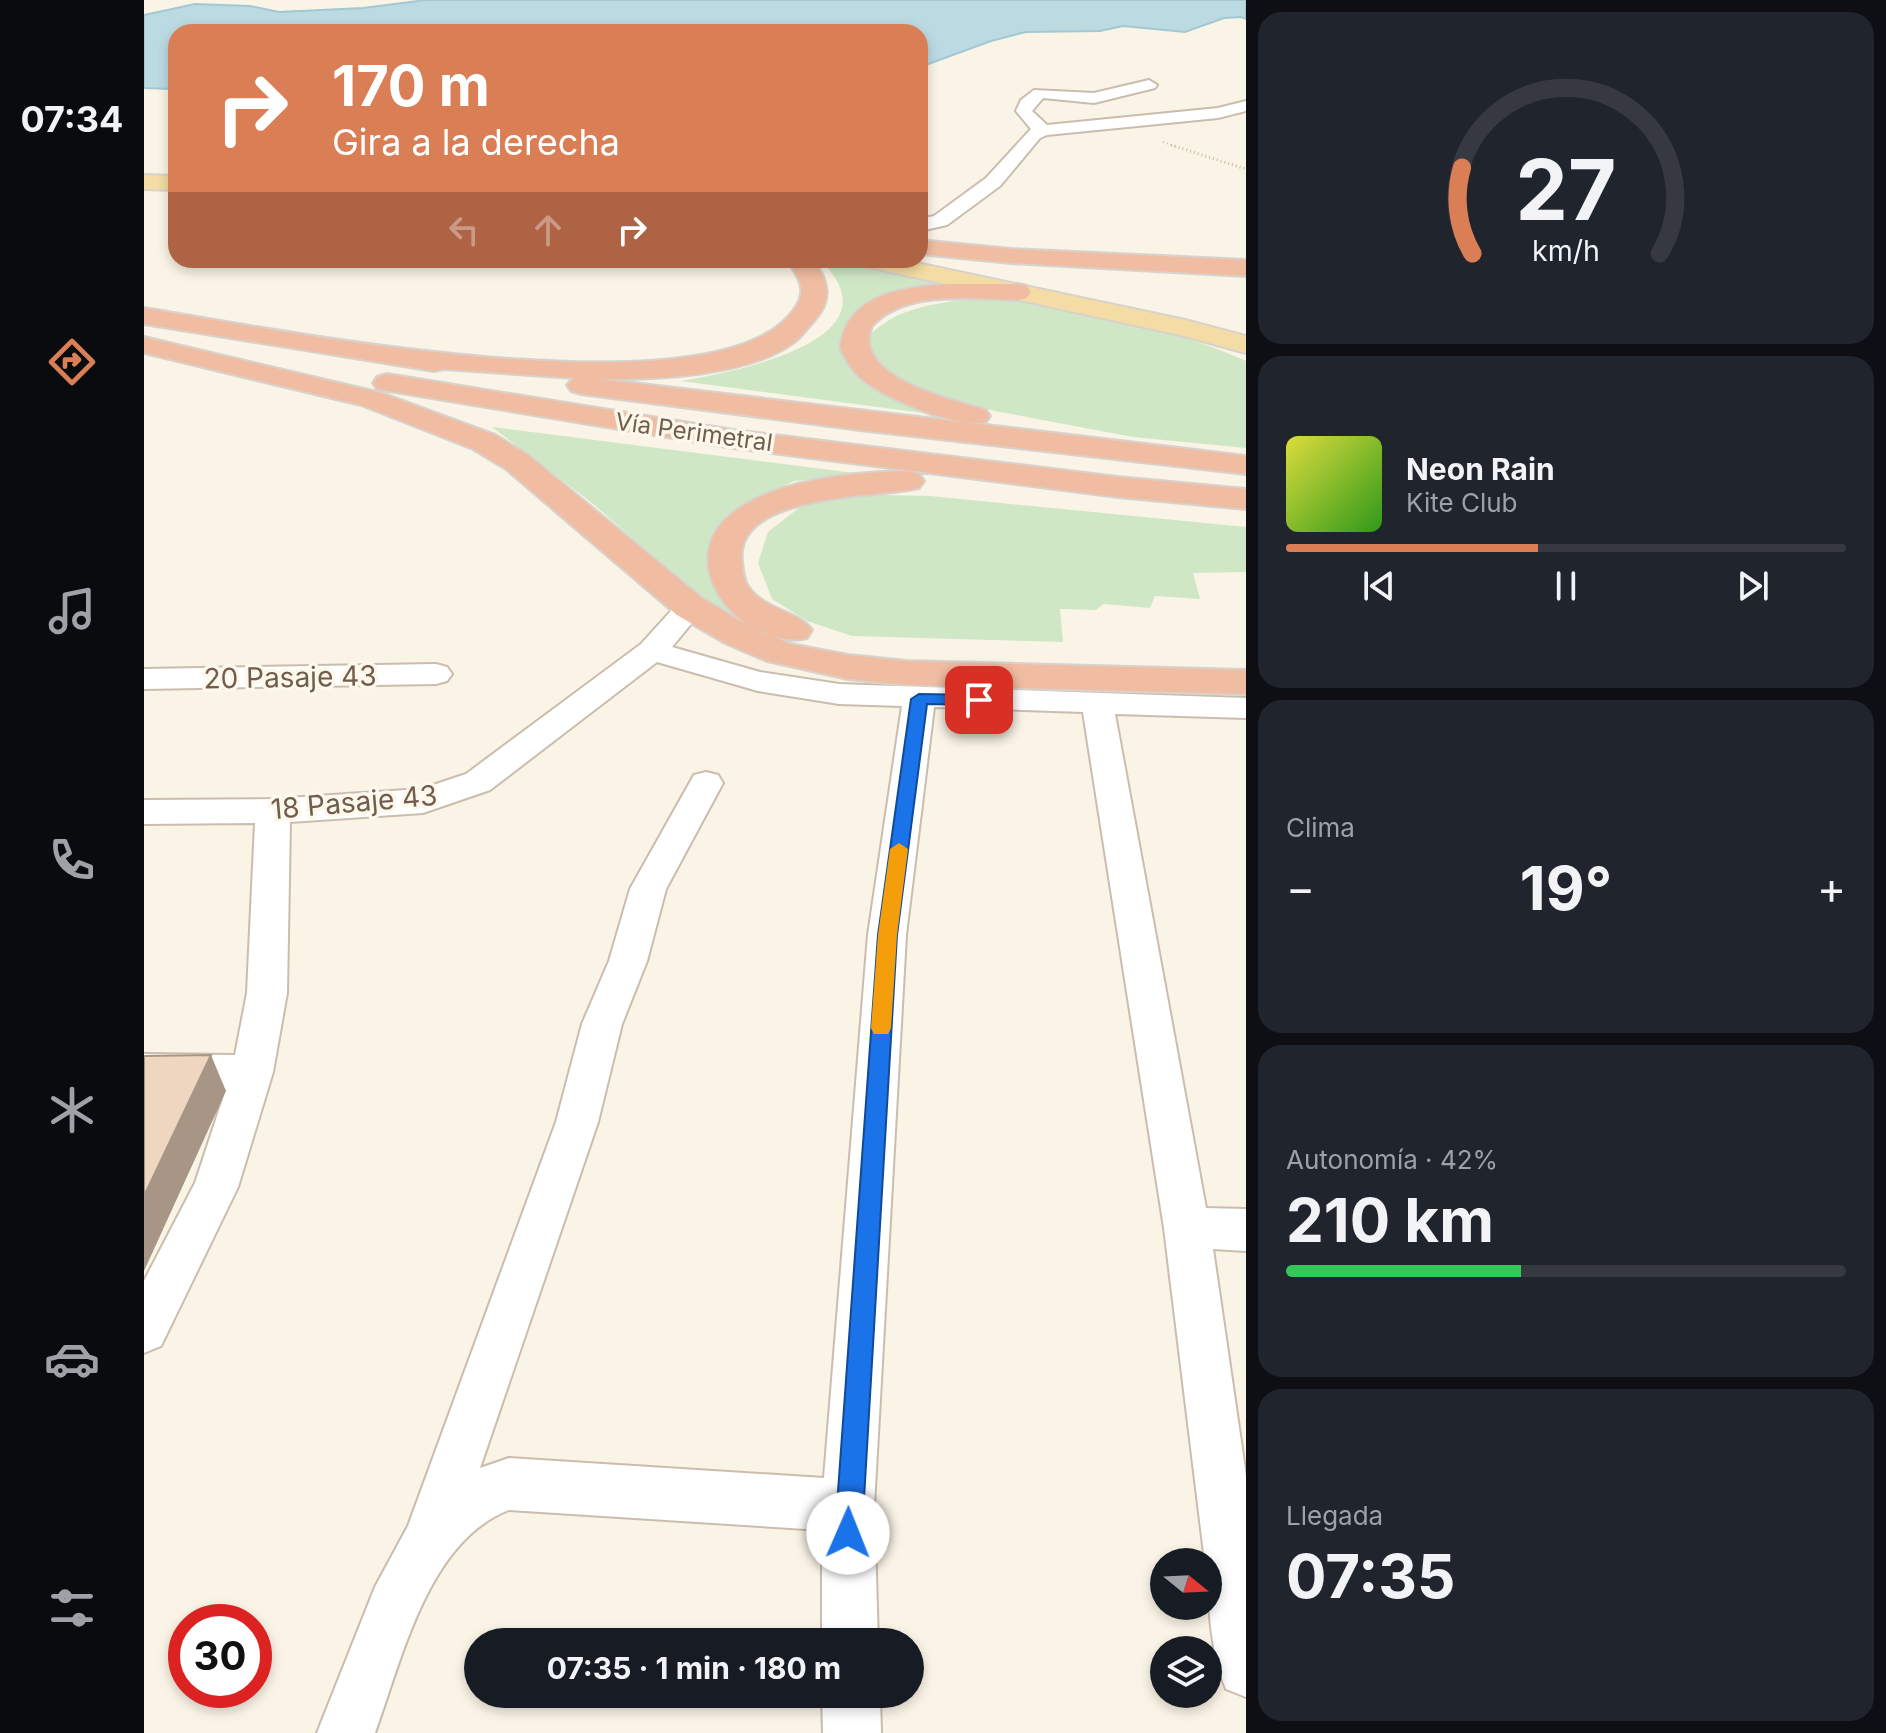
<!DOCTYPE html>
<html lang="es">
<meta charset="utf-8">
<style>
body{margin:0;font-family:Inter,sans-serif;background:#20242c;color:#f1f3f6;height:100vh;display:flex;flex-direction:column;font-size:30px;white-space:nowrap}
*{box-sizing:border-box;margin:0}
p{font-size:26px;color:#9ea1a6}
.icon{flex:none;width:44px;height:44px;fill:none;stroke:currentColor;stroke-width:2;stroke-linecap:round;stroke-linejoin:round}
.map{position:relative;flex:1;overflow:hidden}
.panel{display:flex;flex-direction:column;gap:12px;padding:12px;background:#0d0f14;width:640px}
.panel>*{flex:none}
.guide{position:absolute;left:24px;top:24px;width:760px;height:244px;border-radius:24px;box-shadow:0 4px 12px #0003;background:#da7e55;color:#fff;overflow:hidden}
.needle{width:52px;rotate:108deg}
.tools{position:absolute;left:1006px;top:1548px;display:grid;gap:16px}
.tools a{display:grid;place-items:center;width:72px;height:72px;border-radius:50%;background:#171b24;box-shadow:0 4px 12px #0003;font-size:40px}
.speed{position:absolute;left:24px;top:1604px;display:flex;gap:16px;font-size:40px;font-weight:700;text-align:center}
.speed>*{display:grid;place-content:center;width:104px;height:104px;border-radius:50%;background:#171b24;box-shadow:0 4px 12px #0003;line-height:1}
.speed .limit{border:12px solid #d22;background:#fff;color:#111}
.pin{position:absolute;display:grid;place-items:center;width:68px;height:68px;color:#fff;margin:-34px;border-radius:16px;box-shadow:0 4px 12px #0006}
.me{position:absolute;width:88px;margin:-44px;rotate:1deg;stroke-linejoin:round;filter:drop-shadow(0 0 6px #0008)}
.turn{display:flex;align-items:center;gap:28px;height:168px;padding:0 32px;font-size:36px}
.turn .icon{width:104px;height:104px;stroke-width:2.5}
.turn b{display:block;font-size:56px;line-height:68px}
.lanes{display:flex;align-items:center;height:76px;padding:0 32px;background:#0003;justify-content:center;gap:40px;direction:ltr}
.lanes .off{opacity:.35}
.big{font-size:60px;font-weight:700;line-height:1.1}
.panel .tile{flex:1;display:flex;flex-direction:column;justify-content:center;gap:12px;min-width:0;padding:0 28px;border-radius:24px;background:#20242c}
.panel .dial{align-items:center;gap:0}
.dial svg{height:208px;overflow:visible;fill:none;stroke:#363941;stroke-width:7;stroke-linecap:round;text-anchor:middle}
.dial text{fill:#f1f3f6;stroke:none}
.song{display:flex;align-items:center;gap:24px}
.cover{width:96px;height:96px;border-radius:12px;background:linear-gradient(135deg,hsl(60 70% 55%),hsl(110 70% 35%))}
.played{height:8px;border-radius:4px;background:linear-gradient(90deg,#da7e55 45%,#363941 45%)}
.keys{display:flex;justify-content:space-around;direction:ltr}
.heat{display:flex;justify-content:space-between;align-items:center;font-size:44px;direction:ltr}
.charge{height:12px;border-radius:6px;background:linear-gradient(90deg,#34c759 42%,#363941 0)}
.trip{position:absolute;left:320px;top:1628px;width:460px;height:80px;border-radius:40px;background:#171b24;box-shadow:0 4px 12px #0003;font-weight:700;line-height:80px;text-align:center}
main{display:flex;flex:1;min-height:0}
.tabs{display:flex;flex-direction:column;width:144px;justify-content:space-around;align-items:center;background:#090b0e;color:#9ea1a6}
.tabs .icon{width:56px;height:56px}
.tabs .on{color:#da7e55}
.tabs b{font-size:36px;color:#f1f3f6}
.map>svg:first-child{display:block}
</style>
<main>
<nav class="tabs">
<b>07:34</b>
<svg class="icon on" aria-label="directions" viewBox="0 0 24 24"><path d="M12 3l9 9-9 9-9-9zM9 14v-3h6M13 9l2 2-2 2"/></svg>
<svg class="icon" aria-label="music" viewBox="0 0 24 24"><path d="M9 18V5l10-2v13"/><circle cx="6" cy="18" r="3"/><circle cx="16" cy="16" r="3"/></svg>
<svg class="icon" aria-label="phone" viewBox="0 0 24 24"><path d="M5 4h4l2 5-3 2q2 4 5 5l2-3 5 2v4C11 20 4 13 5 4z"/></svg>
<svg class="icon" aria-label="climate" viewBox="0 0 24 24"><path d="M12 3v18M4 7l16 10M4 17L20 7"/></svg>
<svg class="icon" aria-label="car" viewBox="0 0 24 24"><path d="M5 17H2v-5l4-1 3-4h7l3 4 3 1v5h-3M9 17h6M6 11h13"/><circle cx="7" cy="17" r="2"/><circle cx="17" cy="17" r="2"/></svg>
<svg class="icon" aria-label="filters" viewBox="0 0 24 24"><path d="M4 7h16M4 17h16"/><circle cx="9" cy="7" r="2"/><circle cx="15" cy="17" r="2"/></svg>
</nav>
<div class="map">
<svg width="1102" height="1733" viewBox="0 0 1102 1733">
<rect width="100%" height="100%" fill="#faf4e6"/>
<!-- green -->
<path fill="#d0e7c6" d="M 676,260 L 700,260 L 824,284 L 715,317 L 734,387 L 756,402 L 810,417 L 537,381 C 588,372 760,341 676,260 Z
M 829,298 C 912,302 1026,327 1102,361 L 1102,448 L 989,437 L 851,411 L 782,393 L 753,379 L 727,358 L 725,336 C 753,307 791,304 829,298 Z
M 348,427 L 726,475 L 650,481 L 599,506 L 567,545 L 572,591 L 603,625 L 561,602 L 448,503 Z
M 696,494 L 786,496 L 1102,527 L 1102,572 L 1049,573 L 1056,599 L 1011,596 L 1006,608 L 959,604 L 952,610 L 916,609 L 919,642 L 708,636 L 663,621 L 628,599 L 614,563 L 624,532 L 656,507 Z"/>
<!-- water -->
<path fill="#bcdae2" stroke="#a3c8d3" stroke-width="2" d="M 282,0 L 1102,0 L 1102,19 L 1097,17 L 1080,18 L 1041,32 L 979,26 L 956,31 L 882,32 L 847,41 L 776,67 L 776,32 L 32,32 L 32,94 L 28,89 L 0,88 L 0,15 L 51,4 L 106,6 L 135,12 L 219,8 Z"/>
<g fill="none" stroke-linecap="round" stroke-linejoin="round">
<!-- minor casing -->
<g stroke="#cbbdad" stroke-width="4">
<path id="minor" d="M 1005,80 L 1013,85 L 1011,88 L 950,103 L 899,98 L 888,111 L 903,125 L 1074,108 L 1102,101 L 1102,111 L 1074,118 L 903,135 L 896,138 L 856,186 L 803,225 L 776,231 L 776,219 L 790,216 L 842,178 L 887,129 L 872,111 L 877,100 L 890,90 L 950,93 Z
M 546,598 L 556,601 L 561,607 L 528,647 L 616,672 L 695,684 L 1102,698 L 1102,718 L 971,714 L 1062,1208 L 1102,1209 L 1102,1251 L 1069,1249 L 1102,1476 L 1102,1697 L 1082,1689 C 1066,1651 1064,1603 1064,1562 L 1061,1562 L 1020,1228 L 939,712 L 790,707 L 762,935 L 730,1506 L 734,1642 L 678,1642 L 678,1530 L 365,1510 C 284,1541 258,1659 231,1733 L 173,1733 L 231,1587 L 264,1526 L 412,1122 L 438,1024 L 465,961 L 486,889 L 550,775 L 562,772 L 574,775 L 579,783 L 522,889 L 503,961 L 478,1024 L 454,1122 L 336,1468 L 365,1458 L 680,1478 L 724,935 L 758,706 L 695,704 L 614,691 L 513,662 L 346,790 L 279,813 L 146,822 L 143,993 L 129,1072 L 94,1187 L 17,1346 L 0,1353 L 0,1281 L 51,1183 L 82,1089 L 0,1088 L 0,1054 L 91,1055 L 103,993 L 111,823 L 0,824 L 0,800 L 129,799 L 277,789 L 322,774 L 497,644 L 536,601 Z
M 292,664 L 303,667 L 308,674 L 303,681 L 292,684 L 0,689 L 0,669 Z
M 678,1694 L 736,1694 L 737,1733 L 679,1733 Z"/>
</g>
<!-- major casing -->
<g stroke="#d8d2cd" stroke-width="4">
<path id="major" d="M 0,175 L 32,176 L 32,190 L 0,189 Z
M 712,260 L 759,260 L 1041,320 L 1102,336 L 1102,353 L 1036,335 L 724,267 L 715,265 Z"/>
</g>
<!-- highway casing -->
<g stroke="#d8d2cd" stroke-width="4">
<path id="highway" d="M 776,240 L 867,249 L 1102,260 L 1102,276 L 867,263 L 776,254 Z
M 643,260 L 669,260 C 685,281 689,300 670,321 C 663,328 657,338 649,343 C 605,376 508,380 455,379 L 1102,456 L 1102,474 L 716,430 L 437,394 L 427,391 L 423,385 L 430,378 L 300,369 L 290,371 L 0,324 L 0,308 C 128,329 552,413 643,318 C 665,294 659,284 643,260 Z
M 808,284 L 874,284 L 883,286 L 887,292 L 883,298 L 874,300 C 828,299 762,289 728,326 C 707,377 807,400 842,410 L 846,416 L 842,422 C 814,429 746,400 723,383 C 710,374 703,362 696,348 C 703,292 762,287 808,284 Z
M 0,337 L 237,393 L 351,435 L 384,455 L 559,599 L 607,627 L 646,644 L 704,655 L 763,661 L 1102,670 L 1102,694 L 763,685 L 704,679 L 623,661 L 581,643 L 533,615 L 362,469 L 329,449 L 217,405 L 0,353 Z
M 243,374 L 589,430 L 974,477 L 1102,489 L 1102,509 L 974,497 L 589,448 L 233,389 L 229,383 L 233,377 Z
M 764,471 L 775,474 L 780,481 L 775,488 C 736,498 589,492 598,562 C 599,570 599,579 604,586 C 619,610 655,611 668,630 L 663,638 C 606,652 532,574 579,522 C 618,480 710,472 764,471 Z"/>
</g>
<!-- path-far1 -->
<path stroke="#d2baa3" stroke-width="2" stroke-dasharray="1 3" stroke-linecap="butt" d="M 1019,142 L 1033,147"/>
<!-- path -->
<path stroke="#d2baa3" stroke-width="3" stroke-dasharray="1 3" stroke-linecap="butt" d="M 1027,145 L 1102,169"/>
<!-- minor -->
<use href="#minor" fill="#fff" fill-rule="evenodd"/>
<!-- major -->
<use href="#major" fill="#f4dda4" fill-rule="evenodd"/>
<!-- highway -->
<use href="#highway" fill="#f0bda2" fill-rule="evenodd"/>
</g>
<!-- shaded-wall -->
<path fill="#a79686" d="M 67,1055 L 82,1091 L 0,1271 L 0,1196 Z"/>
<!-- building -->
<path fill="#eed6c0" stroke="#a79686" stroke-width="2" d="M 67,1055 L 0,1196 L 0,1056 Z"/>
<!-- route -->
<path fill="#1a73e8" stroke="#114b97" stroke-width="2" d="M 775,694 L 835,695 L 843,700 L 835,705 L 783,704 L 753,935 L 718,1533 L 714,1543 L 704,1547 L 695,1543 L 691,1533 L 734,935 L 767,699 Z"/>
<!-- slow -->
<path fill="#f59e0b" d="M 755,843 L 764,849 L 753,935 L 747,1028 L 744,1034 L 730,1034 L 727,1028 L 734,935 L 746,849 Z"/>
<g text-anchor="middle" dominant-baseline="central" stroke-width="7" stroke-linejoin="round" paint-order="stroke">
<!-- far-street labels -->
<g font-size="24" fill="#725d4d" stroke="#fdf8ec">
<text transform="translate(550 432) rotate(8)">Vía Perimetral</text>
</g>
<!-- street labels -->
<g font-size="28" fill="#725d4d" stroke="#fdf8ec">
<text transform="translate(146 677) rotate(-1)">20 Pasaje 43</text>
<text transform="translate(210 802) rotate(-5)">18 Pasaje 43</text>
</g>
</g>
</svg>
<div class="tools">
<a><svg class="needle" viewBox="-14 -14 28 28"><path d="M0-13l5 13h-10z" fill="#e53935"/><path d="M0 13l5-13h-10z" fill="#9ea1a6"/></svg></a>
<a><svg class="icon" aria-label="layers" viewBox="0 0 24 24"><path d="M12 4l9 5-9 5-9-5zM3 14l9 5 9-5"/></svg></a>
</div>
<div class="speed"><div class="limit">30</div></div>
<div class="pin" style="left:835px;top:700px;background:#d93025"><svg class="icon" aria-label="arrive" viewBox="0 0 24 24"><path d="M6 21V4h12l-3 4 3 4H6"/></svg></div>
<svg class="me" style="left:704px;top:1533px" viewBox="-20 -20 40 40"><circle r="19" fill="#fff"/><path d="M0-13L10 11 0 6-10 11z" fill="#1a73e8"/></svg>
<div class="trip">07:35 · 1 min · 180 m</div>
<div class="guide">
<div class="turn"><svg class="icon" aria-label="right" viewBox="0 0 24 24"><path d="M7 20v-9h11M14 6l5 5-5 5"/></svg><div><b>170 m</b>Gira a la derecha</div></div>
<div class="lanes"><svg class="icon off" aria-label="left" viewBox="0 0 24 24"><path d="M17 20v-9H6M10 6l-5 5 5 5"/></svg><svg class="icon off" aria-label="ahead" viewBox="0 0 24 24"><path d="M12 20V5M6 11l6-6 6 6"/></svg><svg class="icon" aria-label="right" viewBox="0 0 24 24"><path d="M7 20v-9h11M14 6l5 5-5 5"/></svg></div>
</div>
</div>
<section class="panel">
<div class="tile dial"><svg viewBox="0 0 100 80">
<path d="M14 69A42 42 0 1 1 86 69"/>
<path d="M14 69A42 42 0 0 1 10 36" stroke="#da7e55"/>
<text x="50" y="56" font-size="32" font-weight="700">27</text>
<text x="50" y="72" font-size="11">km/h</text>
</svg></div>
<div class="tile">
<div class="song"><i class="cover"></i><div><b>Neon Rain</b><p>Kite Club</p></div></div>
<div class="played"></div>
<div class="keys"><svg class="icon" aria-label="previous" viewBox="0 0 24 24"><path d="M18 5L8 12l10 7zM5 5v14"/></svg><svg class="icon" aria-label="pause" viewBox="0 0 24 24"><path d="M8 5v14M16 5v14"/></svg><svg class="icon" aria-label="next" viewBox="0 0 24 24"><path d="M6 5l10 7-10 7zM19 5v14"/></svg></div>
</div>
<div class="tile"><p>Clima</p>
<div class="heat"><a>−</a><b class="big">19°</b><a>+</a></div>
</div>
<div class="tile"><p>Autonomía · 42%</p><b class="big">210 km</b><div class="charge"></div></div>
<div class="tile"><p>Llegada</p><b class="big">07:35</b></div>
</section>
</main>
